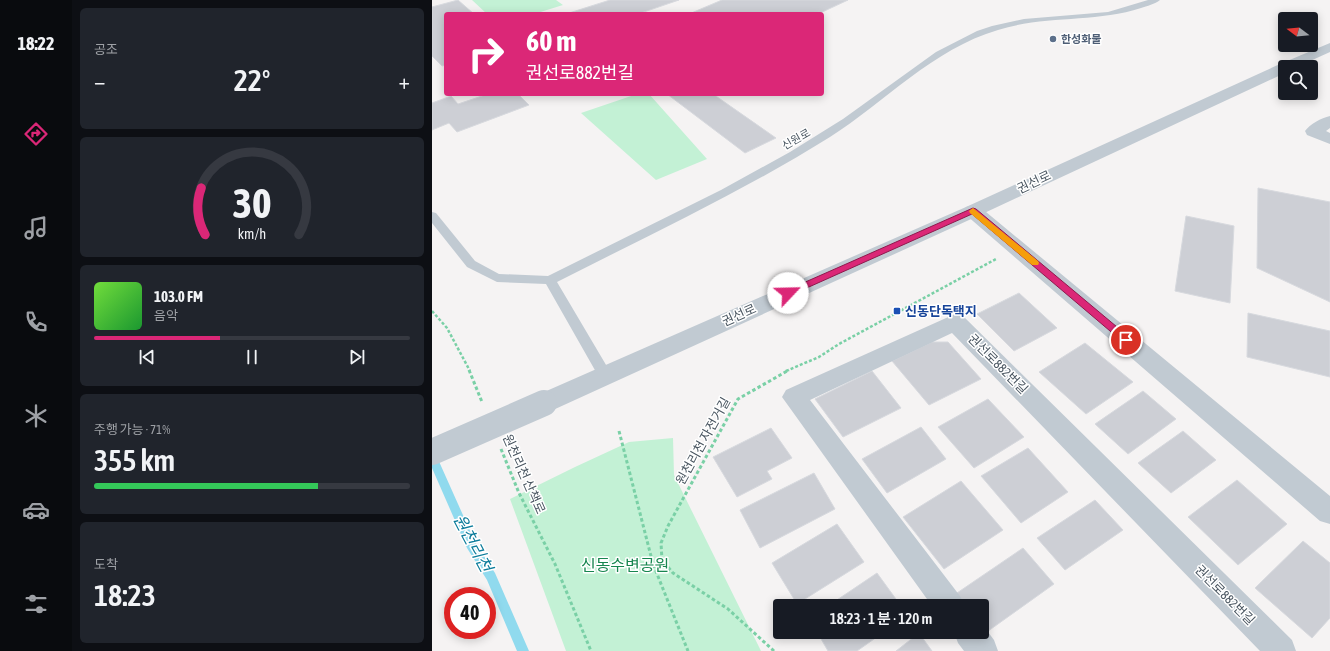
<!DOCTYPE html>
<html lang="ko">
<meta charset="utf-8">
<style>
body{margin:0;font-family:"Asap Condensed","Noto Sans KR",sans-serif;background:#20242c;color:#f1f3f6;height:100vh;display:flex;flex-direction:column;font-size:15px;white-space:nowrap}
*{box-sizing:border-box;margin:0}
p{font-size:13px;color:#9ea1a6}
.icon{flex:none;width:22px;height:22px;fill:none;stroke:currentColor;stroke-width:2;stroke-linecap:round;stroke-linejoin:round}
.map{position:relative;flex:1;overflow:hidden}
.drawer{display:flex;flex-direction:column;gap:8px;padding:8px;background:#0d0f14;width:360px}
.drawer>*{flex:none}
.top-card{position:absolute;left:12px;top:12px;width:380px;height:84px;border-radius:4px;box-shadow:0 2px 10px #0003;background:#db2777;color:#fff;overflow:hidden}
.needle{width:26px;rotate:286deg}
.controls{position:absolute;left:846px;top:12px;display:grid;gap:8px}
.controls a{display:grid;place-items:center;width:40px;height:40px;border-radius:4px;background:#171b24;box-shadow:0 2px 10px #0003;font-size:20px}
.speed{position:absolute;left:12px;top:587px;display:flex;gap:8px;font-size:20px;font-weight:700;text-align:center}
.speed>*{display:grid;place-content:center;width:52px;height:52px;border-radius:50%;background:#171b24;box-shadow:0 2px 10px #0003;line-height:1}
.speed .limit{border:6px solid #d22;background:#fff;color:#111}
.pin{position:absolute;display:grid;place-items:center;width:34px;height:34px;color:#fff;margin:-17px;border:2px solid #fff;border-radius:50%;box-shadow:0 1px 4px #0007}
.me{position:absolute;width:44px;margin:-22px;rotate:66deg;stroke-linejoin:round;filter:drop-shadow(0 0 3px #0008)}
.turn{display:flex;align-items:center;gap:14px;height:84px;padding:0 16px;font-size:18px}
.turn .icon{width:52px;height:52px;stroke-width:2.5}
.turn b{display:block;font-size:28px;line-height:34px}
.big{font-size:30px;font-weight:600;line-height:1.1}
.drawer .tile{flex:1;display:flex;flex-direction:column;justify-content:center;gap:6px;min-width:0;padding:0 14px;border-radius:6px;background:#20242c}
.drawer .dial{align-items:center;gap:0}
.dial svg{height:104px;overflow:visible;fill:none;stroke:#363941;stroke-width:7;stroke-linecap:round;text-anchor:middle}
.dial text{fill:#f1f3f6;stroke:none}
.song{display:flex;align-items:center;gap:12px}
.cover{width:48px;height:48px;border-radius:6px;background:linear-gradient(135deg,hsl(100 70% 55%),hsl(130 70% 35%))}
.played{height:4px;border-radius:2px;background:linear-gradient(90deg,#db2777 40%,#363941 40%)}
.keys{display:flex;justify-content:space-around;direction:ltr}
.heat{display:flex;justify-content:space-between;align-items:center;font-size:22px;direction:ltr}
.charge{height:6px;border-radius:3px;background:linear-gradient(90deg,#34c759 71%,#363941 0)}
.trip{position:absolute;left:341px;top:599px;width:216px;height:40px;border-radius:4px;background:#171b24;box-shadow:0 2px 10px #0003;font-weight:600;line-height:40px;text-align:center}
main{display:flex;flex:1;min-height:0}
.dock{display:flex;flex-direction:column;width:72px;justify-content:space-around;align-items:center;background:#090b0e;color:#9ea1a6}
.dock .icon{width:28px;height:28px}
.dock .current{color:#db2777}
.dock b{font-size:18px;color:#f1f3f6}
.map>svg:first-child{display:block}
</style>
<main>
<nav class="dock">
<b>18:22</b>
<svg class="icon current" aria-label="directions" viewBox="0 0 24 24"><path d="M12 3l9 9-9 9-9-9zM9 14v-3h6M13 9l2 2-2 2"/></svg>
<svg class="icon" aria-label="music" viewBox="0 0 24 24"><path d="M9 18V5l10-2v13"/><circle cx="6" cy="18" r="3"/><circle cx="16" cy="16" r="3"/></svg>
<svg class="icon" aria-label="phone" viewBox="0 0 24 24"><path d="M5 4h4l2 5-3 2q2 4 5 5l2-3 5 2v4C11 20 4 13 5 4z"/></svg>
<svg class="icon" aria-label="climate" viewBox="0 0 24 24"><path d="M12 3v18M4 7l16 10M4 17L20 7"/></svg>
<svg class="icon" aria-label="car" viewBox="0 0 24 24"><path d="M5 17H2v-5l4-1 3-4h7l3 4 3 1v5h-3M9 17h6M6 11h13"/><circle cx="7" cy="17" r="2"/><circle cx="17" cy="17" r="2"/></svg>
<svg class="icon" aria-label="filters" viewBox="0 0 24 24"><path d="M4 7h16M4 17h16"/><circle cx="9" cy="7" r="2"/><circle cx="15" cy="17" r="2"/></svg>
</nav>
<section class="drawer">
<div class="tile"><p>공조</p>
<div class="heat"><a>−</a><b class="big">22°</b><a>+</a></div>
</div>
<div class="tile dial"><svg viewBox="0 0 100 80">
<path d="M14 69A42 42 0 1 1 86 69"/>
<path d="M14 69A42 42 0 0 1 11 33" stroke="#db2777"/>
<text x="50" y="56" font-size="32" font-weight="700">30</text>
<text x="50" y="72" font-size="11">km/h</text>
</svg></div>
<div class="tile">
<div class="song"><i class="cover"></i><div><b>103.0 FM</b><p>음악</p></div></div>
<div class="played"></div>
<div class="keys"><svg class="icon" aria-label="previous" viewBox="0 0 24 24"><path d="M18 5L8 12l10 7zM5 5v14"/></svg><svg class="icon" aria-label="pause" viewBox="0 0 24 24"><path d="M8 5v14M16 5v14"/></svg><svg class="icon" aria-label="next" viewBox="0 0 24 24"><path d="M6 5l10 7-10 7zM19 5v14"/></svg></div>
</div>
<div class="tile"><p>주행 가능 · 71%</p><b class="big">355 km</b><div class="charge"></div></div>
<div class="tile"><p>도착</p><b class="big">18:23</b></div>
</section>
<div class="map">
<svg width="898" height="651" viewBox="0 0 898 651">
<rect width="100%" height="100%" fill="#f5f3f3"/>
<!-- green -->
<path fill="#c3f1d5" d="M 40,0 L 124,0 L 131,5 L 102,14 L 55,14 Z
M 205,94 L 217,94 L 275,159 L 224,180 L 149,113 Z
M 241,438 L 242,475 L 329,651 L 134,651 L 78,499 L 143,467 L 197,442 Z"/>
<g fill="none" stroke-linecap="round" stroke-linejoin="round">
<!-- stream -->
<path fill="#90daee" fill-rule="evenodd" d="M 0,453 L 3,454 L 5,457 L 43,542 L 63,573 L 97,651 L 85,651 L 55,580 L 35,548 L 0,468 Z"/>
</g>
<!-- building -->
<path fill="#cdcfd5" stroke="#d7d9de" d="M 26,0 L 42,14 L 14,14 L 14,65 L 10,66 L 0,56 L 0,7 Z
M 178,0 L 247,0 L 206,14 L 134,14 Z
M 290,0 L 416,0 L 386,14 L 257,14 Z
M 56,94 L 86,94 L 97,105 L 25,132 L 17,123 L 0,130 L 0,103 L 19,96 L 26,104 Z
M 235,94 L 281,94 L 344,138 L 313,153 Z
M 826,188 L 898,202 L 898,302 L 825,268 Z
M 754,216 L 802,226 L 798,303 L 743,291 Z
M 587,293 L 625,328 L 582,351 L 545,314 Z
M 816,313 L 898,331 L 898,377 L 815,357 Z
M 500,342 L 516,342 L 549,379 L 497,405 L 460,361 Z
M 653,343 L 701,382 L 654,414 L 607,372 Z
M 440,371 L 469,408 L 411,437 L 383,399 Z
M 711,391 L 744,419 L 696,454 L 663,424 Z
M 556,399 L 592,437 L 542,468 L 506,427 Z
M 489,427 L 514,459 L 455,493 L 430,459 Z
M 339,428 L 360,458 L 335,471 L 340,479 L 305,497 L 281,457 Z
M 751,431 L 784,460 L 739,493 L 706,463 Z
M 596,448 L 636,492 L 589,523 L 549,476 Z
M 382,473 L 403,509 L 328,548 L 308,510 Z
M 805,480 L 855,524 L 806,565 L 756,517 Z
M 529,481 L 571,530 L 512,569 L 471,517 Z
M 663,500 L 691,530 L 633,570 L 605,538 Z
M 405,524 L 432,562 L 365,604 L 340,563 Z
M 871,541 L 898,563 L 898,618 L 880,638 L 823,588 Z
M 591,548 L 622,584 L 552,634 L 550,632 L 550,606 L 530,606 L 522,595 Z
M 445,573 L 469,606 L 396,606 Z
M 385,632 L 452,632 L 425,651 L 396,651 Z
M 487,633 L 500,651 L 464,651 Z"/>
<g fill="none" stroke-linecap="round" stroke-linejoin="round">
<!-- path-far1 -->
<path stroke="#7ad0a6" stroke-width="2.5" stroke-dasharray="3 2" stroke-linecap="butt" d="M 0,311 L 15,328 L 38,371
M 354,371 L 387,357 L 407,344 L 564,259"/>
<!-- path -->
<path stroke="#7ad0a6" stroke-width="3" stroke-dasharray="3.5 2.5" stroke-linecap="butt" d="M 37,370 L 50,402
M 187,431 L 221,564 L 256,651
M 69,449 L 87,493 L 123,564 L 159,651
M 342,651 L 296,609 L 241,573 L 230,560 L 229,543 L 236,526 L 306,399 L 357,370"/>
<!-- service -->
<path fill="#c1cad2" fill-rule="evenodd" d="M 716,0 L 728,0 C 723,4 715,6 709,8 C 663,23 613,15 566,30 C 501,49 453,102 398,137 C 310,192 217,235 125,282 L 180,375 L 178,379 L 173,380 L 168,379 L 114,284 L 65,282 L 35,267 L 0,223 L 0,212 L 4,213 L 43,261 L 67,274 L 116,276 L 289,190 L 358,152 L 411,119 L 504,52 L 545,31 L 560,26 L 592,19 L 676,12 Z"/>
<!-- minor -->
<path fill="#c1cad2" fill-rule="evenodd" d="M 898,116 L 898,128 L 894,131 L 898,133 L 898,144 L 875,135 L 873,131 C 878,124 889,118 898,116 Z
M 541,205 L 548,207 L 898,496 L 898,524 L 888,521 L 534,215 L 532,211 L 534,207 Z
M 523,314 L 531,316 L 860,640 L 864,651 L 828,651 L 520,333 L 378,400 L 528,596 L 533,606 L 500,606 L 350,397 L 354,390 Z
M 550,624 L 562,640 L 566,651 L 532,651 L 526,643 L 522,632 L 550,632 Z"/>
<!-- tertiary -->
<path fill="#c1cad2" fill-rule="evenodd" d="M 898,43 L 898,52 L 865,67 L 853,67 L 853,73 L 548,215 L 121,410 L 112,413 L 103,410 L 100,403 L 103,396 L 534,207 L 848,64 Z"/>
<!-- tertiary-bridge -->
<path stroke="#c1cad2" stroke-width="26" d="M 0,452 L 112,403"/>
</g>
<!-- route -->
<path fill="#db2777" stroke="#8e194d" d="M 541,208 L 544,209 L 697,337 L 698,340 L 697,342 L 691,342 L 540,214 L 359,295 L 353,295 L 352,293 L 353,291 Z"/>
<!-- slow -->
<path fill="#f59e0b" d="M 541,208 L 606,261 L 607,263 L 606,265 L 600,265 L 538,213 L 537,211 Z"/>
<!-- markers -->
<circle fill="#5c6f8a" stroke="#fff" stroke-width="1.5" cx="621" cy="39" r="4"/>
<rect fill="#1a4fb4" stroke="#fff" stroke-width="1.5" x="461" y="307" width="8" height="8" rx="2"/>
<g text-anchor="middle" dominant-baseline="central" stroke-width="3" stroke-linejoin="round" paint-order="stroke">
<!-- far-service labels -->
<g font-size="11" font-weight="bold" fill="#4e5e75" stroke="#fff" text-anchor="start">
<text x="629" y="39">한성화물</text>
</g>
<!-- far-street labels -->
<g font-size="11" fill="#4a5661" stroke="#fff">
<text transform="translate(364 139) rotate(-30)">신원로</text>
</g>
<!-- street labels -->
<g font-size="13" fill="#4a5661" stroke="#fff">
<text transform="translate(602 182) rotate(-25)">권선로</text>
<text transform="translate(307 315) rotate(-24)">권선로</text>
<text transform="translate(566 364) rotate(45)">권선로882번길</text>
<text transform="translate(271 441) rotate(-61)">원천리천 자전거길</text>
<text transform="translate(92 474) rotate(66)">원천리천 산책로</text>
<text transform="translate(793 595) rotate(45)">권선로882번길</text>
</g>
<!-- transit labels -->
<g font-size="13" font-weight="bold" fill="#164399" stroke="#fff" text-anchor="start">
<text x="473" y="311">신동단독택지</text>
</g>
<!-- near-park labels -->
<g font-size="16" fill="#17864f" stroke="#fff">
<text x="193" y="565">신동수변공원</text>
</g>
<!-- near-water labels -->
<g font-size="17" font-style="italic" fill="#0c7c9b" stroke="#fff">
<text transform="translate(41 543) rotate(62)">원천리천</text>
</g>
</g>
</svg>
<div class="controls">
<a><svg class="needle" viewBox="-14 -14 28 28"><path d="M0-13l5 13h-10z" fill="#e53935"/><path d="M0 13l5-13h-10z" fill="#9ea1a6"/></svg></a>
<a><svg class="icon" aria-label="search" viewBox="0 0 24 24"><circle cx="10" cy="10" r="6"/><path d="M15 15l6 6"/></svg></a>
</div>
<div class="speed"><div class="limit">40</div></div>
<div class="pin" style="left:694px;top:340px;background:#d93025"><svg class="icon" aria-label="arrive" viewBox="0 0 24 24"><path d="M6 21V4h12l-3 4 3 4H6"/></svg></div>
<svg class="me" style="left:356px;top:293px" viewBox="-20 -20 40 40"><circle r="19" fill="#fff"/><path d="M0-13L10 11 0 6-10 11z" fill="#db2777"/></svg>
<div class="trip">18:23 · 1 분 · 120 m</div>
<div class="top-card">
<div class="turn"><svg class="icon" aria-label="right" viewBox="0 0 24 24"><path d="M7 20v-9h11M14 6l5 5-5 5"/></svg><div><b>60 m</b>권선로882번길</div></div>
</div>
</div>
</main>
